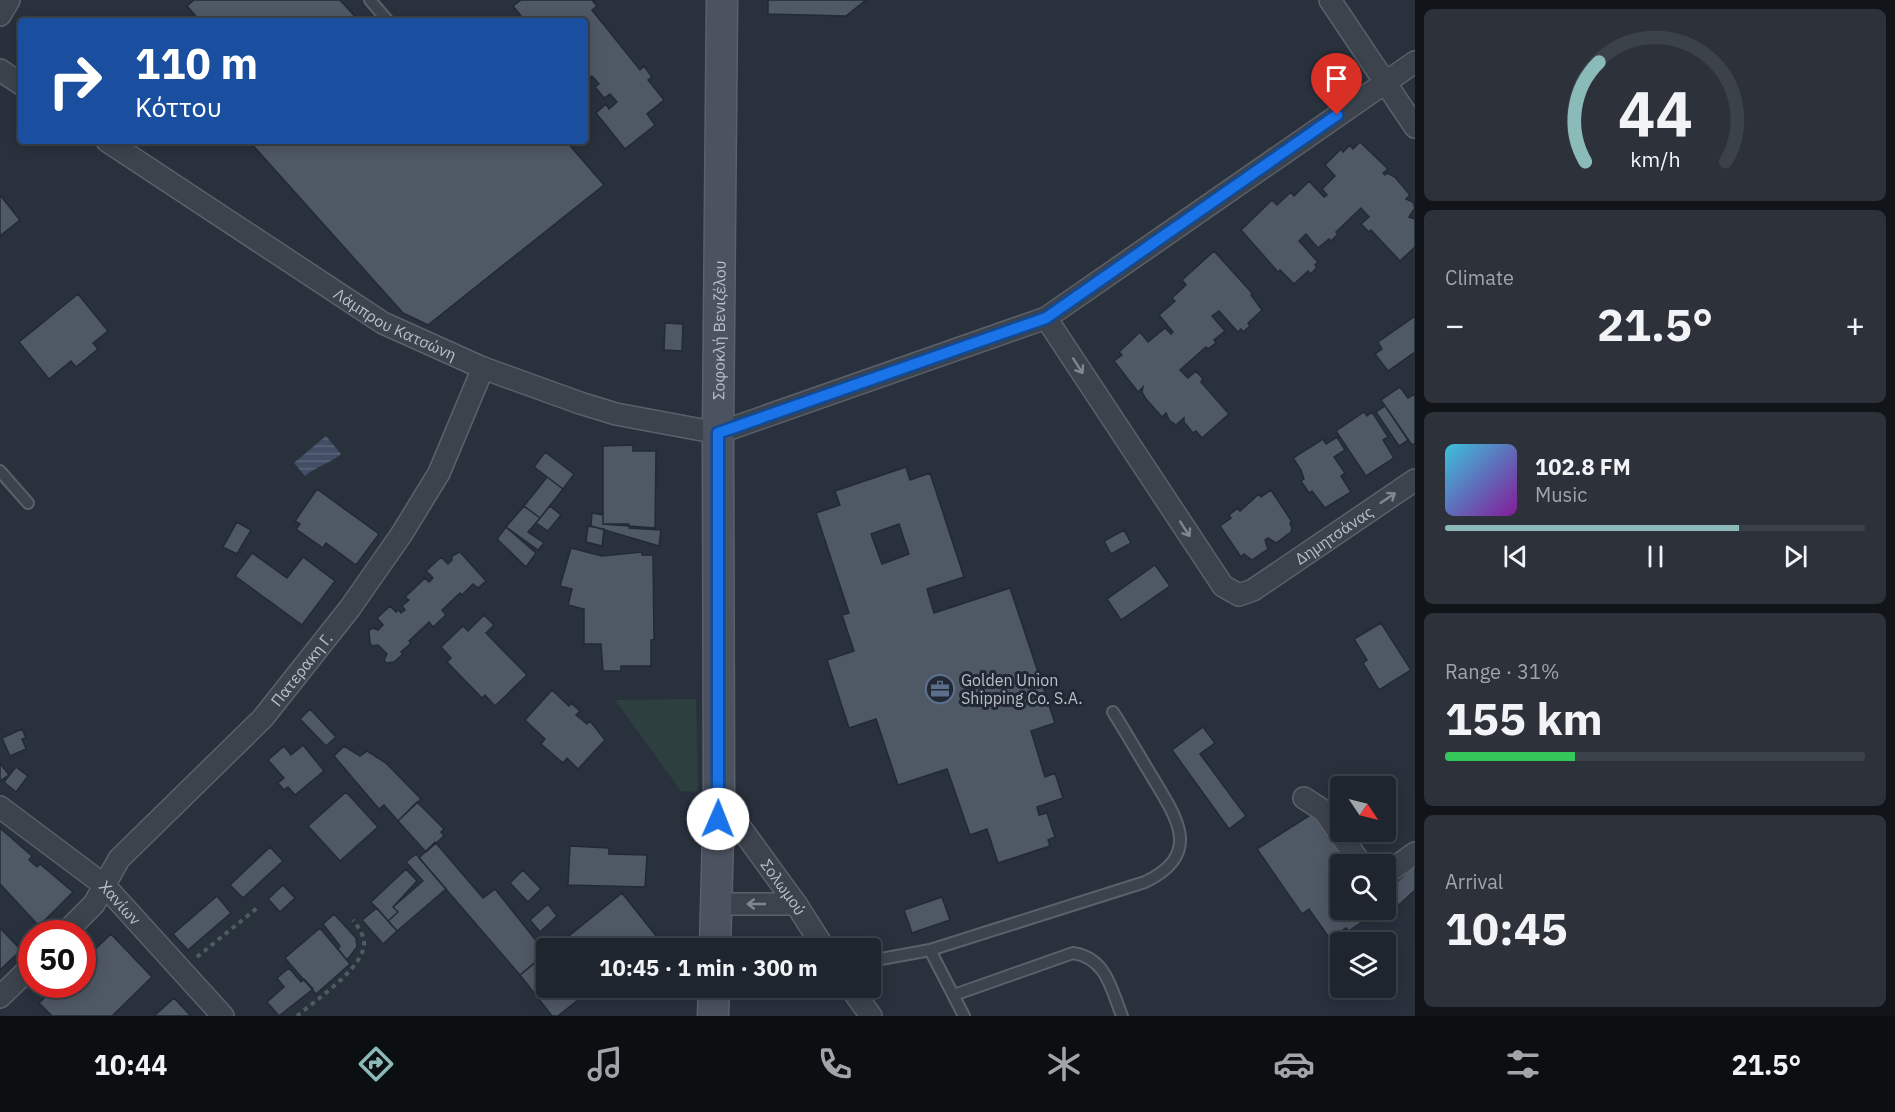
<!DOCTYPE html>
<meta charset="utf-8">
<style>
body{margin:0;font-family:"IBM Plex Sans",sans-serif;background:#2c313a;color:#f1f3f6;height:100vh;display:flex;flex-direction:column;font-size:22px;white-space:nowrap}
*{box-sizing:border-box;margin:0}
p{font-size:20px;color:#a1a5aa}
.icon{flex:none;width:33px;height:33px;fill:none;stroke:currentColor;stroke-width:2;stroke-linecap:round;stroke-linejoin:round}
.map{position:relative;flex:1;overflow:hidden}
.details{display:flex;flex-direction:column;gap:9px;padding:9px;background:#111419;width:480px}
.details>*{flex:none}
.hud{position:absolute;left:18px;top:18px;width:570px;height:126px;border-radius:6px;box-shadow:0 3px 15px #0003,0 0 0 2px #3c424a;background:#1a4fa0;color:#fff;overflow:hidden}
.needle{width:39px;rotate:125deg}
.buttons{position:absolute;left:1330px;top:776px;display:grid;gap:12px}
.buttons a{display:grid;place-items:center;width:66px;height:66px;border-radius:6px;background:#1f252e;box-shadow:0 3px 15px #0003,0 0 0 2px #3c424a;font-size:30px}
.speed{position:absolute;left:18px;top:920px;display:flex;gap:12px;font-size:30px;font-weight:700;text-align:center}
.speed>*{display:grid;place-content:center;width:78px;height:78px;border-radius:50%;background:#1f252e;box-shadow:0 3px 15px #0003,0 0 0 2px #3c424a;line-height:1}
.speed .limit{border:9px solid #d22;background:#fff;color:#111}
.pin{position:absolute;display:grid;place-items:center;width:51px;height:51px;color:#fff;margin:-62px -26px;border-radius:50% 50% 50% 0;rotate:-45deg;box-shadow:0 0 6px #0007}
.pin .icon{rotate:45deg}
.me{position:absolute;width:66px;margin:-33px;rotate:1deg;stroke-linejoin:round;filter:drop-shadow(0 0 4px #0008)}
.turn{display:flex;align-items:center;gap:21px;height:126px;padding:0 18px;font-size:27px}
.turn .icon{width:78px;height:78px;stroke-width:2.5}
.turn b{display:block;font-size:42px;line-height:51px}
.big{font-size:45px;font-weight:800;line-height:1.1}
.details .card{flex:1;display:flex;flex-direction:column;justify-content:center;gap:9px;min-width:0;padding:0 21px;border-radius:9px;background:#2c313a}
.details .dial{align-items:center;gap:0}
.dial svg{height:156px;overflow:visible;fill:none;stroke:#3c424a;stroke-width:7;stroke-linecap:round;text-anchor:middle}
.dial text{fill:#f1f3f6;stroke:none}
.song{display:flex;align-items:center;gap:18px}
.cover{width:72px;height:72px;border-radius:9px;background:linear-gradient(135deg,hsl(190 70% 55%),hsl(290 70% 35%))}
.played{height:6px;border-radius:3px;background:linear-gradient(90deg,#8bbbb9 70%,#3c424a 70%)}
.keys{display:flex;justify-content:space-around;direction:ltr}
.heat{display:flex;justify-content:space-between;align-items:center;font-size:33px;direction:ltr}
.charge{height:9px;border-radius:4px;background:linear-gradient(90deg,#34c759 31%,#3c424a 0)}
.trip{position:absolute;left:536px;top:938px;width:345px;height:60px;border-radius:6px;background:#1f252e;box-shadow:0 3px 15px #0003,0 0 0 2px #3c424a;font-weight:800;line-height:60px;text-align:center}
.dock{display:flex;height:96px;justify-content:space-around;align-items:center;background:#0c0f12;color:#a1a5aa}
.dock .icon{width:42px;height:42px}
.dock .selected{color:#8bbbb9}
.dock b{font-size:27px;color:#f1f3f6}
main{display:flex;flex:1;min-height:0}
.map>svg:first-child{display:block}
</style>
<main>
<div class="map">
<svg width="1415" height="1016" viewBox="0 0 1415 1016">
<defs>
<pattern id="water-rules" width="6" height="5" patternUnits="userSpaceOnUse" patternTransform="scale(1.5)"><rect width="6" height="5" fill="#414e64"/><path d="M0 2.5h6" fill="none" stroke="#5a6679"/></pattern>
</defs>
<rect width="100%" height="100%" fill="#29313d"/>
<!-- green -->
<path fill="#2e3f40" d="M 696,699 L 698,792 L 681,791 L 615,700 Z"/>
<!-- water -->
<path fill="url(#water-rules)" d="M 326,436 L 341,454 C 329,464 317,466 305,476 L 294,463 Z"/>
<!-- building -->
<path fill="#4f5865" stroke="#232a35" stroke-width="1.5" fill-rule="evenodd" d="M 194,0 L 340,0 L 359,21 L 200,21 L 187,6 Z
M 521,0 L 592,0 L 597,6 L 592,10 L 640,70 L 644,66 L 652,77 L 648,80 L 664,100 L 647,114 L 655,125 L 625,149 L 596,113 L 606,104 L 609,109 L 617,102 L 610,94 L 604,98 L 595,87 L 599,84 L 592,76 L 588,79 L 585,75 L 585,21 L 525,21 L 513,6 Z
M 768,0 L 866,0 L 846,16 L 768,14 Z
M 249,141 L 566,141 L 604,185 L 428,325 L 403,313 Z
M 1360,142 L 1388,169 L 1383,173 L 1385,175 L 1387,173 L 1395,177 L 1410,195 L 1406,199 L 1413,202 L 1415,208 L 1409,217 L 1415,219 L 1415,247 L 1400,261 L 1371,230 L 1369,232 L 1361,224 L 1369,217 L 1361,208 L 1336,232 L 1338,234 L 1331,241 L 1329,239 L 1318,248 L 1306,234 L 1299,241 L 1318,262 L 1315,265 L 1317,267 L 1311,274 L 1308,271 L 1294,284 L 1280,270 L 1278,272 L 1241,230 L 1272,200 L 1277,205 L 1291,192 L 1294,196 L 1309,181 L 1324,197 L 1327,195 L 1322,189 L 1335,176 L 1325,165 L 1341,149 L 1343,152 L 1350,145 L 1353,149 Z
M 0,195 L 20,220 L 0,236 Z
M 1214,251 L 1252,293 L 1251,295 L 1262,310 L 1248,323 L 1250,326 L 1243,332 L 1241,329 L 1238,332 L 1219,311 L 1212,316 L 1225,331 L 1214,340 L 1216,343 L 1208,349 L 1206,347 L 1180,370 L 1188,378 L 1196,371 L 1203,379 L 1201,382 L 1229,414 L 1202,438 L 1196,431 L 1193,433 L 1184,422 L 1184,418 L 1176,425 L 1169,420 L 1166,413 L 1162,417 L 1146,399 L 1142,392 L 1143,387 L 1138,392 L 1114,361 L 1122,355 L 1119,352 L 1140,332 L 1148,342 L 1165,328 L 1171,334 L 1173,332 L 1159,315 L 1175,301 L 1172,298 L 1186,285 L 1182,280 Z
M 78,294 L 108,331 L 93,343 L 98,349 L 76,367 L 71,361 L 49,379 L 19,342 Z
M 1415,316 L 1415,352 L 1388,371 L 1375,354 L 1382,349 L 1378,342 Z
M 665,323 L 683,324 L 682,351 L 664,350 Z
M 1400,387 L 1408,398 L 1415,394 L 1415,443 L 1412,445 L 1381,400 Z
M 1385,406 L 1408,440 L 1399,446 L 1376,412 Z
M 1364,412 L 1367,416 L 1372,412 L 1388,437 L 1383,440 L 1394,458 L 1366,476 L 1336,431 Z
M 1337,437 L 1345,450 L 1334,457 L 1345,473 L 1341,476 L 1351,492 L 1325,508 L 1312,491 L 1309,493 L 1301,481 L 1304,479 L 1301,470 L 1293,458 L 1323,439 L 1326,444 Z
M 633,445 L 633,451 L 656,451 L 655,528 L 603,524 L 603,446 Z
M 545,452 L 574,474 L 563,489 L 534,467 Z
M 906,467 L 910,480 L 930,473 L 964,577 L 927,589 L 934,613 L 1010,588 L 1055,723 L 1031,731 L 1045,777 L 1055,773 L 1063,798 L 1037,807 L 1039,815 L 1047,813 L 1055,837 L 1048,840 L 1050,846 L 998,863 L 987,829 L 970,835 L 947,769 L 898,785 L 876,719 L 849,728 L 827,660 L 854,651 L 842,615 L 849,613 L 816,513 L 840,505 L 835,491 ZM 899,524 L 909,554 L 882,564 L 871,534 Z
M 547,477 L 563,489 L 540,518 L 524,506 Z
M 317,489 L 379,534 L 356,565 L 326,543 L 323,548 L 296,529 L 300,524 L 295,521 Z
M 1271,490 L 1292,522 L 1290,523 L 1292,528 L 1291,532 L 1276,543 L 1268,538 L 1265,540 L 1268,549 L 1252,560 L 1244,554 L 1241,557 L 1220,526 L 1231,518 L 1229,515 L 1238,508 L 1240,511 L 1259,494 L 1261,497 Z
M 524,506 L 540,518 L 528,532 L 544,543 L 538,550 L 506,527 Z
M 550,506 L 561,515 L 548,531 L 536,523 Z
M 592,513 L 603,515 L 603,524 L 629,524 L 629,528 L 661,530 L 659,546 L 591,526 Z
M 237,522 L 251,530 L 237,554 L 223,547 Z
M 588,526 L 604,529 L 602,546 L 586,542 Z
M 506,527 L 536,553 L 526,567 L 497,539 Z
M 1124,530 L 1131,543 L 1111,554 L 1104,541 Z
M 571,548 L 602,556 L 642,552 L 642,555 L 653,555 L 654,640 L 651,640 L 651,666 L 621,666 L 621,671 L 603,671 L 601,644 L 584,644 L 584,609 L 568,605 L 572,589 L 560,586 Z
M 460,552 L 486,581 L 478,588 L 473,584 L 462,595 L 460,593 L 442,610 L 446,615 L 433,627 L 429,622 L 409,641 L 411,643 L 401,652 L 403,654 L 394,662 L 386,663 L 384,660 L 387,654 L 378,645 L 372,646 L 370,643 L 369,630 L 373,628 L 378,630 L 383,625 L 377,618 L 390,606 L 396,612 L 399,610 L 401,613 L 405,610 L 402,606 L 409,600 L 405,597 L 425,578 L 429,582 L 433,578 L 426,571 L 441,557 L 448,564 L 452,560 L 452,556 Z
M 252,553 L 287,578 L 303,557 L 335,581 L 302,625 L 235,576 Z
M 1155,565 L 1170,586 L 1121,620 L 1107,599 Z
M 484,615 L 494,625 L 486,633 L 527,675 L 495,706 L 485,695 L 482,698 L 447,662 L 451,658 L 441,647 L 463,626 L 468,631 Z
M 1381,623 L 1411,670 L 1379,690 L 1363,663 L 1367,660 L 1354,639 Z
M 552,690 L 569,706 L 571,703 L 580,711 L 576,715 L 587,724 L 590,721 L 605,740 L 578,769 L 567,758 L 563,763 L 541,744 L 545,739 L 525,720 Z
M 310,709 L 336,737 L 326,746 L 300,719 Z
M 1203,727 L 1215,743 L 1200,754 L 1246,816 L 1229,829 L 1172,750 Z
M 22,729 L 26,738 L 22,739 L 26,749 L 10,756 L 2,738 Z
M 303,745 L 324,771 L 295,795 L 288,787 L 284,790 L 278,783 L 284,778 L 268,760 L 284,746 L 291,755 Z
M 344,746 L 360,756 L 367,751 L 386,763 L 421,799 L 398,821 L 384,805 L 379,809 L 334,756 Z
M 0,763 L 9,775 L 0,781 Z
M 16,767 L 28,776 L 16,792 L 4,782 Z
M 346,792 L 378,827 L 340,861 L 308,826 Z
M 417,802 L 444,829 L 441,832 L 444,836 L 426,852 L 398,821 Z
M 1315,812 L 1351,864 L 1341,864 L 1341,909 L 1380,909 L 1349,931 L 1346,928 L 1330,939 L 1309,909 L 1302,914 L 1257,849 Z
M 0,828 L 32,856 L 29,860 L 37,867 L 40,864 L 73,892 L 39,926 L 0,884 Z
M 435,842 L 483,898 L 495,889 L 546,953 L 520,975 L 419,858 Z
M 570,846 L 609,848 L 609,854 L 647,855 L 645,887 L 568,885 Z
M 270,847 L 283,861 L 243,898 L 230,885 Z
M 416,854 L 446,889 L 397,931 L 388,921 L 398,912 L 393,907 L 423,881 L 406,862 Z
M 1415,865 L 1415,890 L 1399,905 L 1387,891 Z
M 406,869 L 417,881 L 393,907 L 398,912 L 388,921 L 371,902 Z
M 523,870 L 541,889 L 528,902 L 510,883 Z
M 283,885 L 295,898 L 280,912 L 268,899 Z
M 622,893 L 657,937 L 643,948 L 554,948 Z
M 217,896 L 231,913 L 188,950 L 173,934 Z
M 942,897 L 950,920 L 912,933 L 904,910 Z
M 548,904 L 557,916 L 540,932 L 530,920 Z
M 377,908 L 397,931 L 383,944 L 362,920 Z
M 334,914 L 356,938 L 357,947 L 347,960 L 338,949 L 340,946 L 323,924 Z
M 0,928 L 21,950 L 0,970 Z
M 320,928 L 350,964 L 316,994 L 285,958 Z
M 111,934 L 152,977 L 112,1016 L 52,1016 L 39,1003 L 59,984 L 82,984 L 82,962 Z
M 546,954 L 546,987 L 594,987 L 558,1016 L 552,1016 L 520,975 Z
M 289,968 L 301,982 L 304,979 L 313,989 L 279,1016 L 267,1002 L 284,987 L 277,978 Z
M 174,998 L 191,1016 L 154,1016 Z"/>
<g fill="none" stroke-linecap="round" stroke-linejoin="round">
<!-- lane casing -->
<g stroke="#5a616b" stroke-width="14">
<path id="lane" d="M 370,0 L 388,21
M 0,471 L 28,503
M 930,950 L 964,1016
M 870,961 L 930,950 L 1145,882 C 1201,855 1179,821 1154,780 C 1140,757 1127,734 1113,712
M 954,995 L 1073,953 C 1106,958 1111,988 1122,1016"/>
</g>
<!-- street casing -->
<g stroke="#5a616b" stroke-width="24">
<g id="street">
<path d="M 1330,0 L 1415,127"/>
<path d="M 0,15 L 9,0"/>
<path d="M 0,70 L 21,84"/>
<path id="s1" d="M 107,141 L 383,323 L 483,368 L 580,403 L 616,414 L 718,433 L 1046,318 L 1415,62"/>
<path id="s2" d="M 1046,318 L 1223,586 L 1239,595 L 1253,590 L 1415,480"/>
<path id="s3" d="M 719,798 L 796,904 L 824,948"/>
<path d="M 1304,798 L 1324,811 L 1361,864"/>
<path id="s4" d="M 0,807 L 104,885 L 223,1016"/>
<path d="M 1386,874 L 1415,853"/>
<path d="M 716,904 L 796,904"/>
<path id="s5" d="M 65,933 L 94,904 L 119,859 L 263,718 L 350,608 L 401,535 L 439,473 L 483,368"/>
<path d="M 850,987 L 871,1016"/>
<path d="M 0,997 L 32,966"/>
</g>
</g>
<!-- secondary casing -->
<g stroke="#5a616b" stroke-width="33">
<g id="secondary">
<path id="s6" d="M 715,948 L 719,798 L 718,433 L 722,0"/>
<path d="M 713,1016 L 714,987"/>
</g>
</g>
<!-- path -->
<path stroke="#4d5c5f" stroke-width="4" stroke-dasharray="4.5 4.5" stroke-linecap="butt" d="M 197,957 L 257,908
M 297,1016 C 316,1000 356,973 363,950 C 367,939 359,928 353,920"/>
<!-- lane -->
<use href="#lane" stroke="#3c434d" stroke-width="10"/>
<!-- street -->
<use href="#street" stroke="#3c434d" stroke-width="21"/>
<!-- secondary -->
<use href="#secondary" stroke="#4b5260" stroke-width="30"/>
</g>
<!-- one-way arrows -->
<defs><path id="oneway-shaft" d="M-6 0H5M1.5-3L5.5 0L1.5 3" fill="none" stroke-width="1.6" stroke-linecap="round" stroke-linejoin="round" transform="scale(1.5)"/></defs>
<g stroke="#818791">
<use href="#oneway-shaft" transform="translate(1078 366) rotate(57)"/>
<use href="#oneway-shaft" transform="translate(1388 498) rotate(-34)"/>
<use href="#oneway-shaft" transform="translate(1185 529) rotate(57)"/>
<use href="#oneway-shaft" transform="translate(756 904) rotate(-180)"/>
</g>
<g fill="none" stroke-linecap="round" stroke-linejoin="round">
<!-- route casing -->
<g stroke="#114b97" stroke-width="15">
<path id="route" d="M 718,819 L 718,433 L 1046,318 L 1337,115"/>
</g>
<!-- route -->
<use href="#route" stroke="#1a73e8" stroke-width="10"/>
</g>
<!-- icons -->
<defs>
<g id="office-ring" transform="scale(1.5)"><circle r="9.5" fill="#212833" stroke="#5c6f8a" stroke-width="1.5"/><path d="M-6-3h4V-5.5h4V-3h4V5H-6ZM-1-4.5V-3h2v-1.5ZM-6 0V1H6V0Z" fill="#5c6f8a"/></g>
</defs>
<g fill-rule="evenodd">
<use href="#office-ring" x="940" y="689"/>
</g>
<g text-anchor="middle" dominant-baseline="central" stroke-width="6" stroke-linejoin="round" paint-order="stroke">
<!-- street labels -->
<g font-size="16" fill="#b9bec8" stroke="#212833">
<text stroke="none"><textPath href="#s1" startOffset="342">Λάμπρου Κατσώνη</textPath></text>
<text stroke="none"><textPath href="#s6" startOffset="618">Σοφοκλή Βενιζέλου</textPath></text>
<text stroke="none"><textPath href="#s2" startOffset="452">Δημητσάνας</textPath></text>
<text stroke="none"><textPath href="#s5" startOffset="356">Πατερακη Γ.</textPath></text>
<text stroke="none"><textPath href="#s3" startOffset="110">Σολωμού</textPath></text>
<text stroke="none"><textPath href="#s4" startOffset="154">Χανίων</textPath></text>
</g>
<!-- poi labels -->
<g font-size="16" fill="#b9bec8" stroke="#212833" text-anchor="start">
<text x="961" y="680">Golden Union<tspan x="961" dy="18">Shipping Co. S.A.</tspan></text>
</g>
</g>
</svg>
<div class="buttons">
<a><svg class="needle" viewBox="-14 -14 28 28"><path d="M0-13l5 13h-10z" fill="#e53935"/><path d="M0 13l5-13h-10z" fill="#a1a5aa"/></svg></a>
<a><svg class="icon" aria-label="search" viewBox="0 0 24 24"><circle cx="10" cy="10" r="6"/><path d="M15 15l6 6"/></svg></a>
<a><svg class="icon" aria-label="layers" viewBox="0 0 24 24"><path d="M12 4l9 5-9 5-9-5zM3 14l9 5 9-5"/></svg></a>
</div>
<div class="speed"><div class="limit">50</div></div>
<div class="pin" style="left:1337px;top:115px;background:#d93025"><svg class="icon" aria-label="arrive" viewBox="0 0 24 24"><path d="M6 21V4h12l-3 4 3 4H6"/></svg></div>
<svg class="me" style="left:718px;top:819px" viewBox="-20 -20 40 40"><circle r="19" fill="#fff"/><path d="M0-13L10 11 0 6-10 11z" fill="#1a73e8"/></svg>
<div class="trip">10:45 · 1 min · 300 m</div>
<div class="hud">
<div class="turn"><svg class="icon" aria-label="right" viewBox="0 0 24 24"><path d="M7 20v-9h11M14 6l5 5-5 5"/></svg><div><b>110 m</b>Κόττου</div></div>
</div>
</div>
<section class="details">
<div class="card dial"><svg viewBox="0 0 100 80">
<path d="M14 69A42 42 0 1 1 86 69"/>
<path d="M14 69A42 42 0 0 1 21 18" stroke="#8bbbb9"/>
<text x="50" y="56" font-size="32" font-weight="700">44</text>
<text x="50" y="72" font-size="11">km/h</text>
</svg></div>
<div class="card"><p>Climate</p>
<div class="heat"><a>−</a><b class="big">21.5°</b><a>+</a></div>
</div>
<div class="card">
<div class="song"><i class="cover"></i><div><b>102.8 FM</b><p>Music</p></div></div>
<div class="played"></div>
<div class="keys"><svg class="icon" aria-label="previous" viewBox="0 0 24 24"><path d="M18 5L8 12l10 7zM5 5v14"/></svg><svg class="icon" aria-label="pause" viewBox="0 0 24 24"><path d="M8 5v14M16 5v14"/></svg><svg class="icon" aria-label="next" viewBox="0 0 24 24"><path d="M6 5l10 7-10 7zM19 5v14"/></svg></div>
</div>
<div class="card"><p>Range · 31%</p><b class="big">155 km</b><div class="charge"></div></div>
<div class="card"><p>Arrival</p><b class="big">10:45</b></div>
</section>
</main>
<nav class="dock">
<b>10:44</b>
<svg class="icon selected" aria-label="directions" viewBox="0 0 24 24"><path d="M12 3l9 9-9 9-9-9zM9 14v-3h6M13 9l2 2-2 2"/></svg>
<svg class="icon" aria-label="music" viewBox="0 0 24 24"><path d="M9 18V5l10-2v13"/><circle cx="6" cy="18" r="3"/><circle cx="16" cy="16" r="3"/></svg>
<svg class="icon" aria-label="phone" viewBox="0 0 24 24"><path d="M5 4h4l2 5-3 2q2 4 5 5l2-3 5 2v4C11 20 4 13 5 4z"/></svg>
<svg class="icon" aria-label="climate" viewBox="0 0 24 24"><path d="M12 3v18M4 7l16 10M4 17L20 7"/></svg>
<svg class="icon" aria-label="car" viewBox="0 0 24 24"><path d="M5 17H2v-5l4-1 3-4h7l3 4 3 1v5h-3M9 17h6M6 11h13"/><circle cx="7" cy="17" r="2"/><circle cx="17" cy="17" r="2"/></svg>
<svg class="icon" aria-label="filters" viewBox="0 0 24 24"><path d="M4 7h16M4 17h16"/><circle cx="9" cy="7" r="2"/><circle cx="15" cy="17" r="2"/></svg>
<b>21.5°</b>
</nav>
